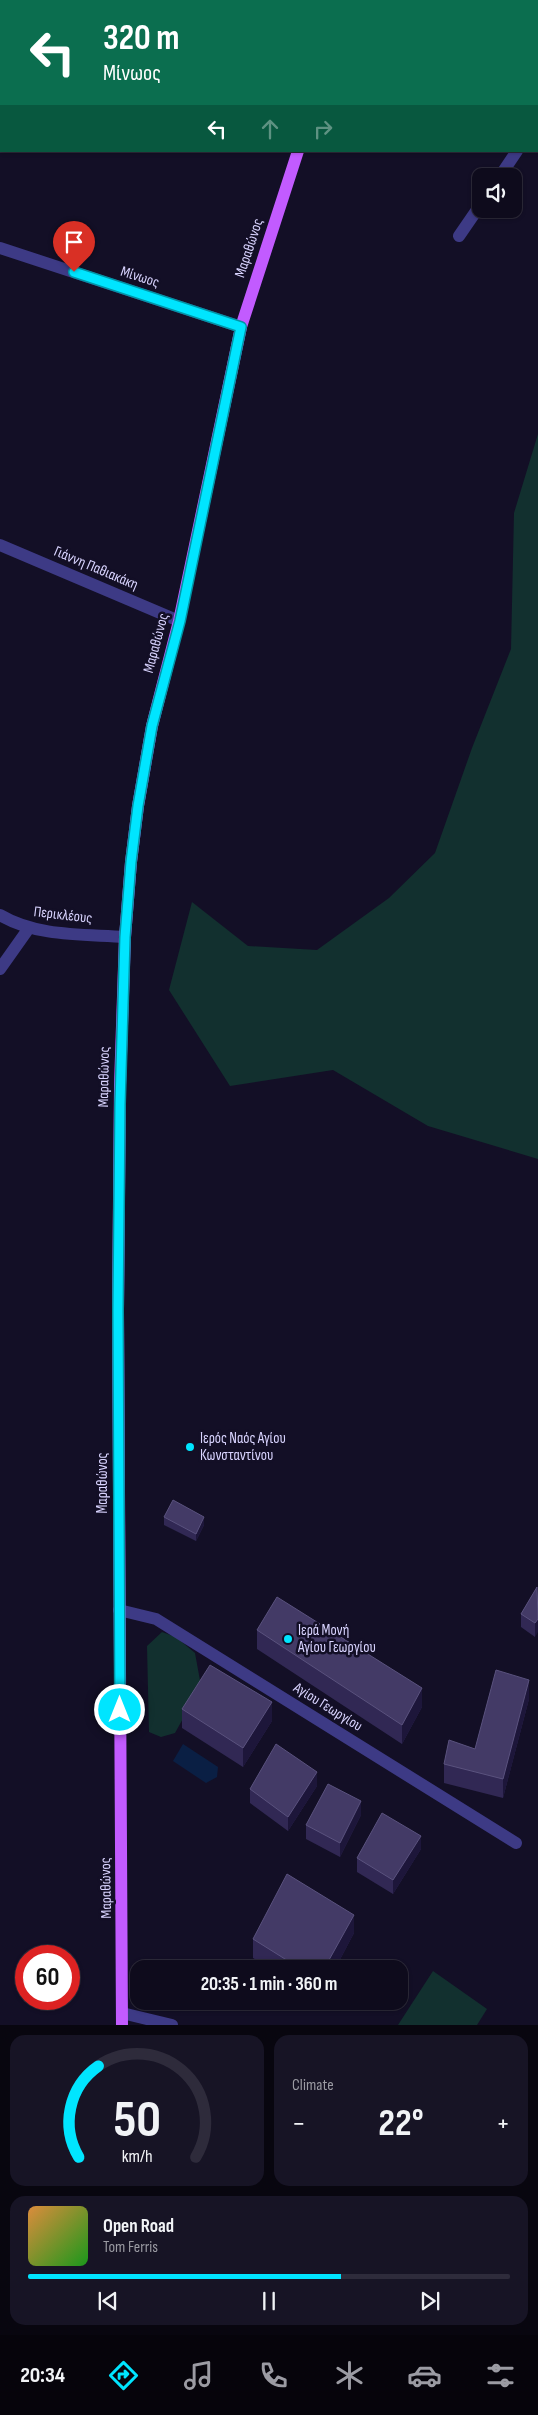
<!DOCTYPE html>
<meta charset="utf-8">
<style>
body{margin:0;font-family:"Sofia Sans Condensed",sans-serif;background:#171425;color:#f1f3f6;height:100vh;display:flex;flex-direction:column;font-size:19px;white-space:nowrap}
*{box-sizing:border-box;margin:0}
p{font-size:16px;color:#9b9ba3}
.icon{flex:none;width:28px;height:28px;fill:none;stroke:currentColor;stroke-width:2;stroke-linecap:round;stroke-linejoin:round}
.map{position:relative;height:2025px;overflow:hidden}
.panel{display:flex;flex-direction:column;gap:10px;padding:10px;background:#08060f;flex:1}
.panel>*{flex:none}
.hud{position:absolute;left:0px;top:0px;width:539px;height:152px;box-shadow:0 1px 4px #0004,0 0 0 1px #2e2b3b;background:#0b6e4f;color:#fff;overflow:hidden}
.tools{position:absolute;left:472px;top:168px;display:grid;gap:10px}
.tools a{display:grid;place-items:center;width:50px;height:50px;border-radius:10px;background:#0e0b1c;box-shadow:0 1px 4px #0004,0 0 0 1px #2e2b3b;font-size:25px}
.speed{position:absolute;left:15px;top:1945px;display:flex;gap:10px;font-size:25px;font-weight:700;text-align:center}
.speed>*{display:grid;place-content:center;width:65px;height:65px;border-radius:50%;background:#0e0b1c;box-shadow:0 1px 4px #0004,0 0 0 1px #2e2b3b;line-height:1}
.speed .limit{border:8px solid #d22;background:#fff;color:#111}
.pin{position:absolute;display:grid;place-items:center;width:42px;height:42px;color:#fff;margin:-51px -21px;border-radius:50% 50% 50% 0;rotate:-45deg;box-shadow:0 0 5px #0007}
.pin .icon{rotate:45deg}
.me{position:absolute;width:55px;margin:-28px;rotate:0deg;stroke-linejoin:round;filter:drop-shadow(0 0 4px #0008)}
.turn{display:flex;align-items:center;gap:18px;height:105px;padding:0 20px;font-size:22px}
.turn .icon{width:65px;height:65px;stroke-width:2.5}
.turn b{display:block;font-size:35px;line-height:42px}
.lanes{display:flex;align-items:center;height:48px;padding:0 20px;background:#0003;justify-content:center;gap:25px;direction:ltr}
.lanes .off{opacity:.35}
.big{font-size:38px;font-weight:700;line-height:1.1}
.panel .card{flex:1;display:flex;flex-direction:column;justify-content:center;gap:8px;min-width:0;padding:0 18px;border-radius:15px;background:#171425}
.panel .dial{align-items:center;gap:0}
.dial svg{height:130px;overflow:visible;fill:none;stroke:#2e2b3b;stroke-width:7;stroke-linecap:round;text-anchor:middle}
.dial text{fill:#f1f3f6;stroke:none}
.song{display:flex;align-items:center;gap:15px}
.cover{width:60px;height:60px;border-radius:8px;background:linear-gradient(135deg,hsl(30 70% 55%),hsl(120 70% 35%))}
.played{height:5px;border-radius:2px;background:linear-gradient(90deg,#00e5ff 65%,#2e2b3b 65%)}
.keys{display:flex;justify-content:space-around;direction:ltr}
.heat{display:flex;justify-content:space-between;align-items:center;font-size:28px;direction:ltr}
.panel .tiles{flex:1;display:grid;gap:10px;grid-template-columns:1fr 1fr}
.card:last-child{grid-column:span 2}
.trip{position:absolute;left:130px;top:1960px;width:278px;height:50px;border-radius:15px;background:#0e0b1c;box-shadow:0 1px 4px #0004,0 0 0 1px #2e2b3b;font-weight:700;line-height:50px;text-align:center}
.tab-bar{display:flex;height:80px;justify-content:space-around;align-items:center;background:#06040b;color:#9b9ba3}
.tab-bar .icon{width:35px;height:35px}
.tab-bar .current{color:#00e5ff}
.tab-bar b{font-size:22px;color:#f1f3f6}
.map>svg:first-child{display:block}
</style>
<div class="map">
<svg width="538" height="2025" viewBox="0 0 538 2025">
<rect width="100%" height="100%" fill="#130f26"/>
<!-- green -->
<path fill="#12302f" d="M 538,434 L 538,1159 L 428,1126 L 333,1070 L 230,1086 L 169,990 L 192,902 L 248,946 L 317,950 L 389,898 L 435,853 L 472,748 L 511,649 L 514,513 Z
M 162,1632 L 176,1637 L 195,1653 L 201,1686 L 175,1733 L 161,1737 L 149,1732 L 147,1646 Z
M 433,1971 L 487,2009 L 477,2025 L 398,2025 Z"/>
<!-- water -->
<path fill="#0a1f44" d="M 183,1744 L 218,1767 L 217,1777 L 206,1783 L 173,1761 Z"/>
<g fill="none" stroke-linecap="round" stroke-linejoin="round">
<!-- minor -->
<path stroke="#3d3a85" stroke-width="12" d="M 139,0 L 142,1
M 538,116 L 538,115
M 500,176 L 517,151
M 459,236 L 481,204
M 0,248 L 241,327
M 0,545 L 179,621
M 0,915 C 37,937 83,934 125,937
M 0,969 L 29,928
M 119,1610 L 156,1619 L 516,1843
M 122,2013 L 172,2025"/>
<!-- major -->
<path stroke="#c25bff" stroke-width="12" d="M 348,1 L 349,0
M 122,2025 L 118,1311 L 120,1085 L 125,937 L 131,862 L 138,806 L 152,726 L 179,621 L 241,327 L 298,151"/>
</g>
<!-- wall -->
<path fill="#312854" d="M 164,1517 L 204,1525 L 196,1541 L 164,1525 Z
M 537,1587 L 535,1637 L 521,1627 L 521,1614 Z
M 257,1630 L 422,1707 L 402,1744 L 257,1649 Z
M 529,1699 L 503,1798 L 444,1783 L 444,1764 L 475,1749 Z
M 182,1709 L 272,1721 L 243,1767 L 182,1728 Z
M 317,1786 L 288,1831 L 250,1803 L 250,1789 Z
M 361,1815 L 340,1857 L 306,1839 L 306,1825 Z
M 421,1849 L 393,1894 L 357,1872 L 357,1858 Z
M 354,1933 L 335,1969 L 271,1969 L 253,1958 L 253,1939 Z"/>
<!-- shaded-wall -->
<path fill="#1d163a" d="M 204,1517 L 204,1525 L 196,1541 L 196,1534 Z
M 538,1619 L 538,1632 L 535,1637 L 535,1623 Z
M 529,1680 L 529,1699 L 503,1798 L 503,1779 Z
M 422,1688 L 422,1707 L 402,1744 L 402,1725 Z
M 272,1702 L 272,1721 L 243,1767 L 243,1748 Z
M 317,1772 L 317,1786 L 288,1831 L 288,1817 Z
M 361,1801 L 361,1815 L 340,1857 L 340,1843 Z
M 421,1836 L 421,1849 L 393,1894 L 393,1880 Z
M 354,1915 L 354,1933 L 335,1969 L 324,1969 Z"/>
<!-- building -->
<path fill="#433a66" stroke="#5a527e" d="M 173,1500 L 204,1517 L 196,1534 L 164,1517 Z
M 537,1587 L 538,1619 L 535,1623 L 521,1614 Z
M 277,1597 L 422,1688 L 402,1725 L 257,1630 Z
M 210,1665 L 272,1702 L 243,1748 L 182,1709 Z
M 496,1670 L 529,1680 L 503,1779 L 444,1764 L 449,1740 L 475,1749 Z
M 276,1744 L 317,1772 L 288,1817 L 250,1789 Z
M 328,1784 L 361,1801 L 340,1843 L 306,1825 Z
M 382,1813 L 421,1836 L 393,1880 L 357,1858 Z
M 287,1874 L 354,1915 L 324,1969 L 301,1969 L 253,1939 Z"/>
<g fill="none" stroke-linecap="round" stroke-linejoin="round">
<!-- route casing -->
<g stroke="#0095a6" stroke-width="12">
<path id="route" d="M 74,272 L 241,327 L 180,621 L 152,726 L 138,806 L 131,862 L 125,937 L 120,1104 L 118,1311 L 120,1710"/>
</g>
<!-- route -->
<use href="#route" stroke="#00e5ff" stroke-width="9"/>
</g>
<!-- markers -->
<g fill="#00e5ff" stroke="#130f26" stroke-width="2">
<circle cx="190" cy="1447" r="5"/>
<circle cx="288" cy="1639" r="5"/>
</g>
<g text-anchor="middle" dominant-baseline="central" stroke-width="5" stroke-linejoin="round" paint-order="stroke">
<!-- street labels -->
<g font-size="15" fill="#d9d4ff" stroke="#130f26">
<text transform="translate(249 248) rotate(-72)">Μαραθώνος</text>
<text transform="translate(140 277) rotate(18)">Μίνωος</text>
<text transform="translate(96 568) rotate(23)">Γιάννη Παθιακάκη</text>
<text transform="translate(156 643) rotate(-75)">Μαραθώνος</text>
<text transform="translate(63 915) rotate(7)">Περικλέους</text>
<text transform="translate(104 1077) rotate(-89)">Μαραθώνος</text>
<text transform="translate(102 1483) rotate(-90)">Μαραθώνος</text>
<text transform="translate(328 1707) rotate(32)">Αγίου Γεωργίου</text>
<text transform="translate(106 1888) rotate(-91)">Μαραθώνος</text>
</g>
<!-- poi labels -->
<g font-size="15" fill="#d9d4ff" stroke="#130f26" text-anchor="start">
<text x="200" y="1438">Ιερός Ναός Αγίου<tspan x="200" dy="17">Κωνσταντίνου</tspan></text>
<text x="298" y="1630">Ιερά Μονή<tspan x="298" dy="17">Αγίου Γεωργίου</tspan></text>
</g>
</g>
</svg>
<div class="tools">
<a><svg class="icon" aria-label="sound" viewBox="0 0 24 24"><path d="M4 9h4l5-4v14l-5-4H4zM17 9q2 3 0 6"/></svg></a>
</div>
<div class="speed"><div class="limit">60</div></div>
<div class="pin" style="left:74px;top:272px;background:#d93025"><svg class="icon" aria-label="arrive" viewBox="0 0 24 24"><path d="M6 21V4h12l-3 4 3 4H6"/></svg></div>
<svg class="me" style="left:120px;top:1710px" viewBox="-20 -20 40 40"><circle r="17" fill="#00e5ff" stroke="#fff" stroke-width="3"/><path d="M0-11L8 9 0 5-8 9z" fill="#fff"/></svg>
<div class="trip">20:35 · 1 min · 360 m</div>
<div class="hud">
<div class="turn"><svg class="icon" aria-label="left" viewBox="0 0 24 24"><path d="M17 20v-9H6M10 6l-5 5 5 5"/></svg><div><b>320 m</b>Μίνωος</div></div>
<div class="lanes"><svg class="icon" aria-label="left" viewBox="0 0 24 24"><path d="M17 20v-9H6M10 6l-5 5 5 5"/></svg><svg class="icon off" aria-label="ahead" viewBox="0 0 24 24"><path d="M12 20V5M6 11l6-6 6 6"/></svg><svg class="icon off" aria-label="right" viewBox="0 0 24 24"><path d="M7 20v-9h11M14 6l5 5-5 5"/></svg></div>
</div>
</div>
<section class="panel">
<div class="tiles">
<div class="card dial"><svg viewBox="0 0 100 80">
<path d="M14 69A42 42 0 1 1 86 69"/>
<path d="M14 69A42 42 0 0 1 26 13" stroke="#00e5ff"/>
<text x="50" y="56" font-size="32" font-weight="700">50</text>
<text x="50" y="72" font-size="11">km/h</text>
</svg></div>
<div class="card"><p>Climate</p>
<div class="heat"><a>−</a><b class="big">22°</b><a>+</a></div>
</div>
<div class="card">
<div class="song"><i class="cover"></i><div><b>Open Road</b><p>Tom Ferris</p></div></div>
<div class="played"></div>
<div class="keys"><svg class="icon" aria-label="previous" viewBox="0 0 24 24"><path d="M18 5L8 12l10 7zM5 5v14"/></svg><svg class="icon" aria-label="pause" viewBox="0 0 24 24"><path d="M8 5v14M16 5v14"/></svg><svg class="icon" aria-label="next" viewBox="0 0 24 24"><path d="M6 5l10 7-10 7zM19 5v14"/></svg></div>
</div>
</div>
</section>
<nav class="tab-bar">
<b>20:34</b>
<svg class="icon current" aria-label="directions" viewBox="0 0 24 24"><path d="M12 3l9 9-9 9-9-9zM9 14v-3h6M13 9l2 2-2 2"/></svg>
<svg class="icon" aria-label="music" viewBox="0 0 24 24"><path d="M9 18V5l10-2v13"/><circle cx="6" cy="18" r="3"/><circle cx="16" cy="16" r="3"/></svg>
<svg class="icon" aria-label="phone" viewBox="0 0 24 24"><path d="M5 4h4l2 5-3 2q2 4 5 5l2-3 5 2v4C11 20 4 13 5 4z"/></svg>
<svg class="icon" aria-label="climate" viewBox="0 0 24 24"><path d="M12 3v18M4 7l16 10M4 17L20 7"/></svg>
<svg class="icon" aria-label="car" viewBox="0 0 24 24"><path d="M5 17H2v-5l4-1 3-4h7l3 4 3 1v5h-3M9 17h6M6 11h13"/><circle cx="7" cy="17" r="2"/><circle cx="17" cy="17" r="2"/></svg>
<svg class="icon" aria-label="filters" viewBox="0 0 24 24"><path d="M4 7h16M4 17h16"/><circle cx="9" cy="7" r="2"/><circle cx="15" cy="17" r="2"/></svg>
</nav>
